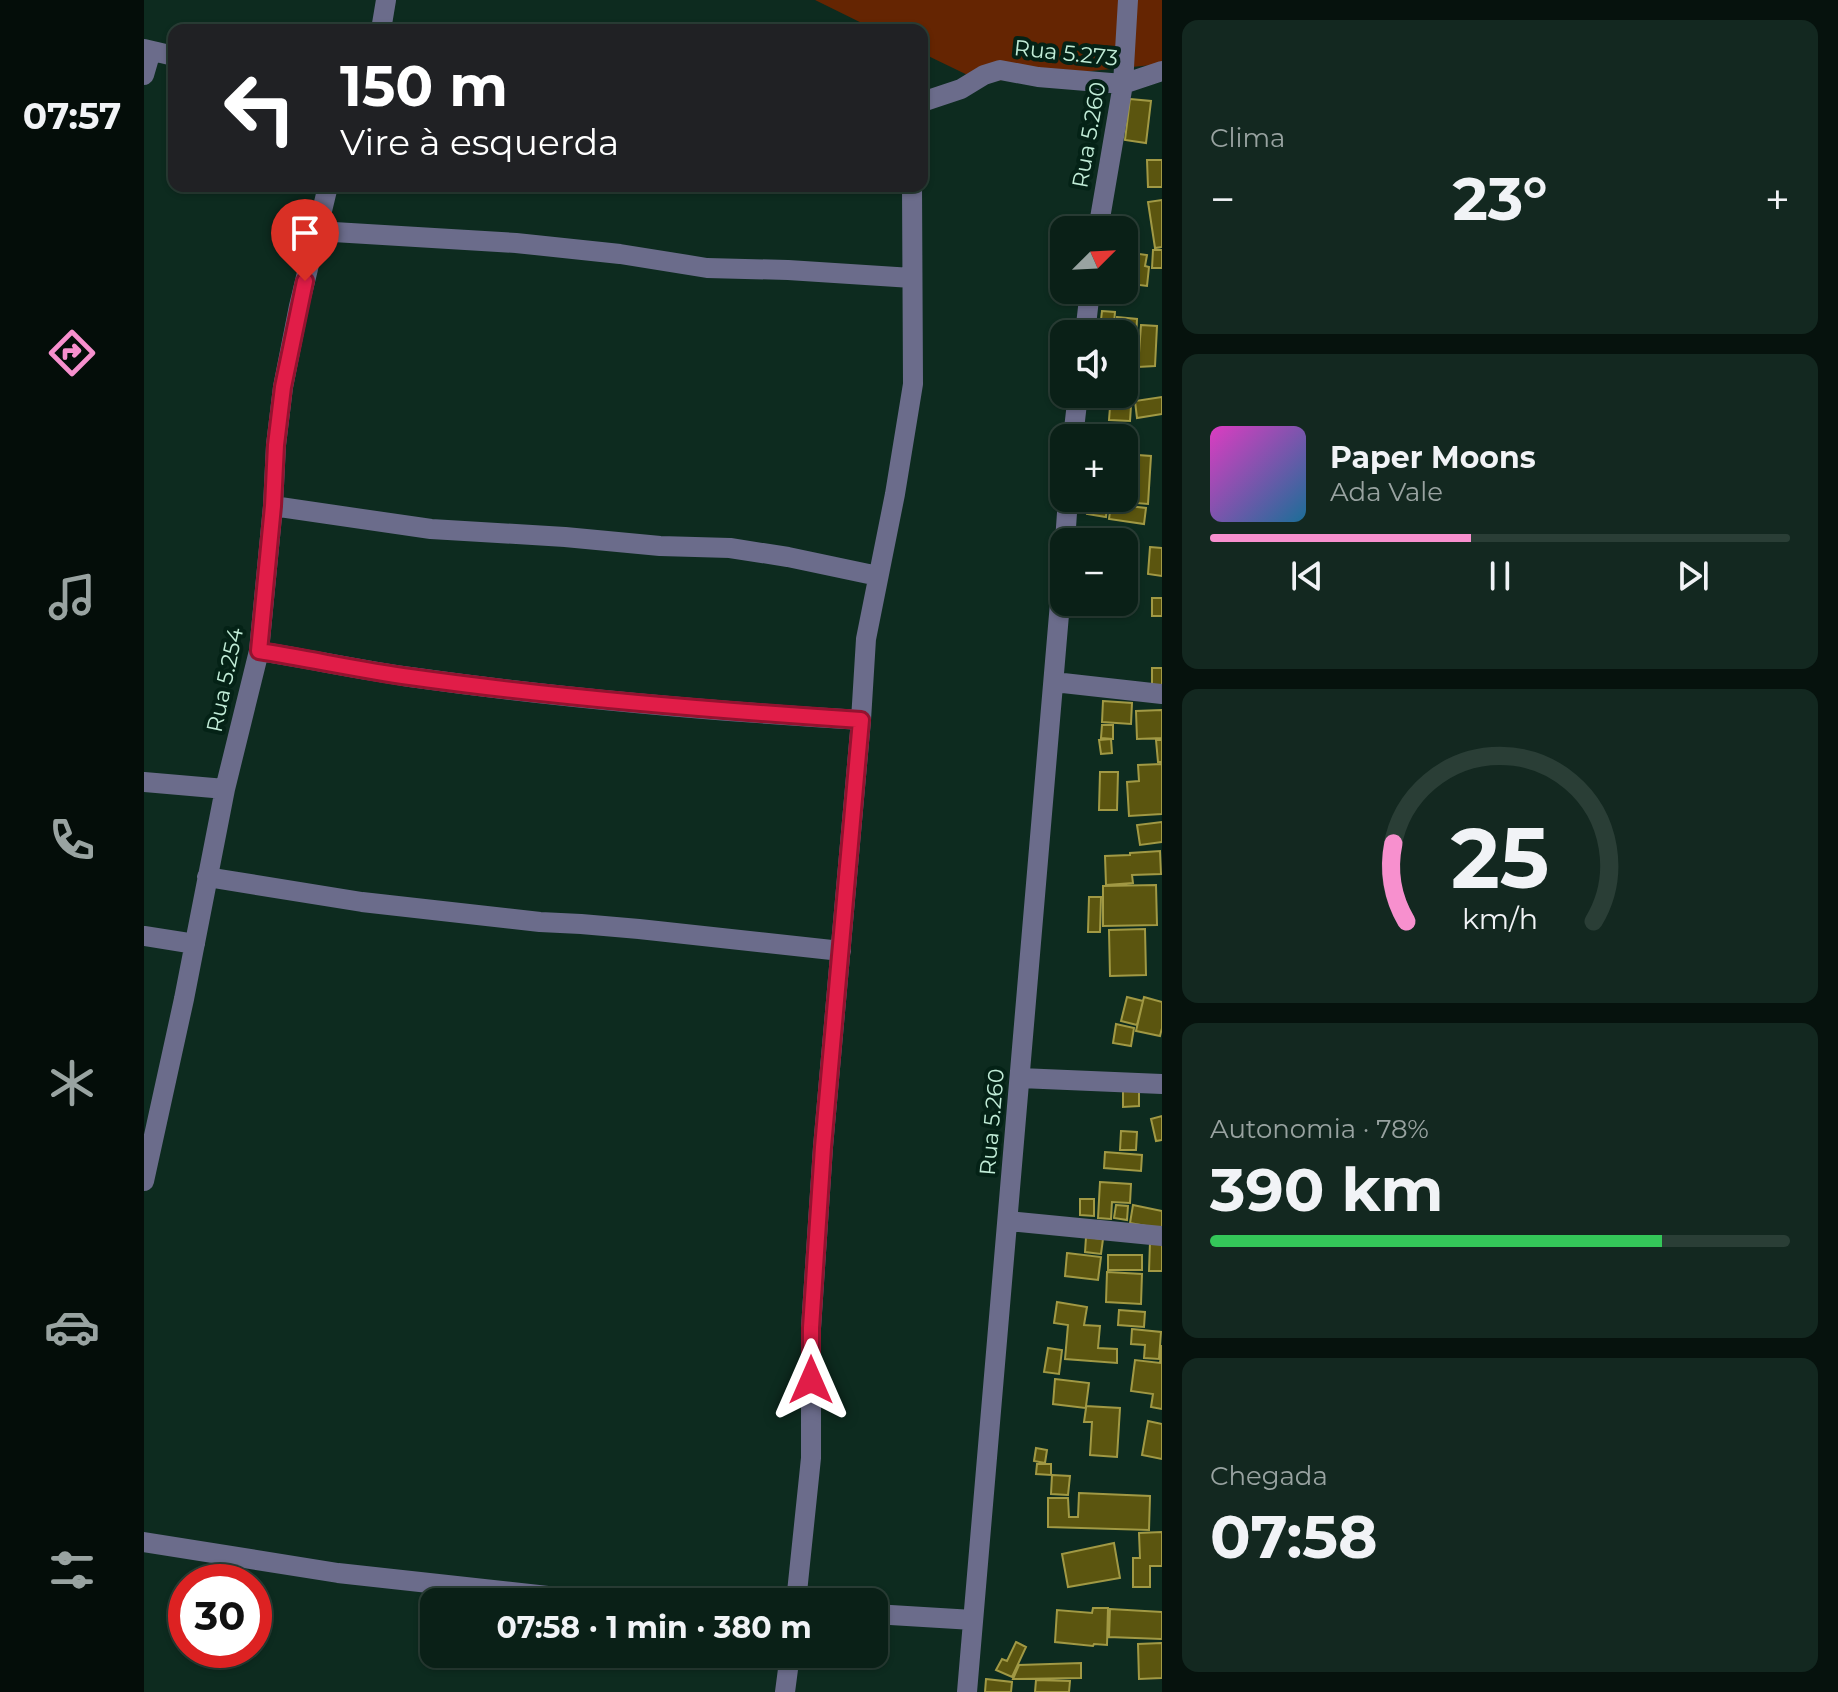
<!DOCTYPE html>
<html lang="pt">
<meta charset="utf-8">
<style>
body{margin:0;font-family:Montserrat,sans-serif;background:#132820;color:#f1f3f6;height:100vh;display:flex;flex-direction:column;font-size:30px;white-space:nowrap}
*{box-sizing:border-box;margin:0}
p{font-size:26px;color:#99a3a1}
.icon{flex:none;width:44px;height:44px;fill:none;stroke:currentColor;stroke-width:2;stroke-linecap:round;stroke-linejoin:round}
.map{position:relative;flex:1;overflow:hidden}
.sheet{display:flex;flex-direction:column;gap:20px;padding:20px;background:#06120d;width:676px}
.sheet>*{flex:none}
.hud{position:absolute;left:24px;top:24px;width:760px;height:168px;border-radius:16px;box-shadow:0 2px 6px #0004,0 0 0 2px #2a3e36;background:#202124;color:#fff;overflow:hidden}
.needle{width:52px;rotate:66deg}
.fabs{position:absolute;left:906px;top:216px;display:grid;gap:16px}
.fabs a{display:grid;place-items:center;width:88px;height:88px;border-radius:16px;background:#0a2017;box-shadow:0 2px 6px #0004,0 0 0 2px #2a3e36;font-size:40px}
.speed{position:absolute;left:24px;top:1564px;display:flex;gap:16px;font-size:40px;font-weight:700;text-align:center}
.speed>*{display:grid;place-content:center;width:104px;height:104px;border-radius:50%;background:#0a2017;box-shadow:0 2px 6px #0004,0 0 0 2px #2a3e36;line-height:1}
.speed .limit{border:12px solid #d22;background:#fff;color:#111}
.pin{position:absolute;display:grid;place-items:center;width:68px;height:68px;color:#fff;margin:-82px -34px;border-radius:50% 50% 50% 0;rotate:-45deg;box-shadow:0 0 8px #0007}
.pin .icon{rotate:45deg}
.me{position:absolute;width:88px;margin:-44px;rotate:0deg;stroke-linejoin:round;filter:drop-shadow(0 0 6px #0008)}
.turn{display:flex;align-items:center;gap:28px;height:168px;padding:0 40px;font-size:36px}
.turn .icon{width:104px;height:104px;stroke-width:2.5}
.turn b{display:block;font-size:56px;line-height:68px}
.big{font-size:60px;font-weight:700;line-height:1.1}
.sheet .widget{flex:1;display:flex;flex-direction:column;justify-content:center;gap:12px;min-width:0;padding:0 28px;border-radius:16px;background:#132820}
.sheet .dial{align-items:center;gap:0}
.dial svg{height:208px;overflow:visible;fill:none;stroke:#2a3e36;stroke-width:7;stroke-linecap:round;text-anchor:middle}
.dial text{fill:#f1f3f6;stroke:none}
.song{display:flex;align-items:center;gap:24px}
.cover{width:96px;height:96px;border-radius:12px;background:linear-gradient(135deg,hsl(310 70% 55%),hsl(200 70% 35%))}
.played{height:8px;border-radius:4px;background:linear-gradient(90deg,#f790ce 45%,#2a3e36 45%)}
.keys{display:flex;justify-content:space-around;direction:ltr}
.heat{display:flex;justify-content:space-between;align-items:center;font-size:44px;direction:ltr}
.charge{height:12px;border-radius:6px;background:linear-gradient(90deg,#34c759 78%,#2a3e36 0)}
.trip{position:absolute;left:276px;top:1588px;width:468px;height:80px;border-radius:16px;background:#0a2017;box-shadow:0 2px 6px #0004,0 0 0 2px #2a3e36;font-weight:700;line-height:80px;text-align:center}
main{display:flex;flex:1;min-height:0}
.tabs{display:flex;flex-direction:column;width:144px;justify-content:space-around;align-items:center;background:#040d09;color:#99a3a1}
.tabs .icon{width:56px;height:56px}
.tabs .on{color:#f790ce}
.tabs b{font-size:36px;color:#f1f3f6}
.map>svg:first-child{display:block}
</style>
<main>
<nav class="tabs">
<b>07:57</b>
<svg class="icon on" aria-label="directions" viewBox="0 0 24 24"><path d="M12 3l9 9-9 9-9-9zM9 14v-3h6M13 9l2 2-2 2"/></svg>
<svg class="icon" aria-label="music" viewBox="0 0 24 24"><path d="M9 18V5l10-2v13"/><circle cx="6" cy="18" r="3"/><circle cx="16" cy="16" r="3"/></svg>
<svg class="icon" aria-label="phone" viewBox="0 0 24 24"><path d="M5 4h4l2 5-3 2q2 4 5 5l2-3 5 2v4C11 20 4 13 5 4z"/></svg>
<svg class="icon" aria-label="climate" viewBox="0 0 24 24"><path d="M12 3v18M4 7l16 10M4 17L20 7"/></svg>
<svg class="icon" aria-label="car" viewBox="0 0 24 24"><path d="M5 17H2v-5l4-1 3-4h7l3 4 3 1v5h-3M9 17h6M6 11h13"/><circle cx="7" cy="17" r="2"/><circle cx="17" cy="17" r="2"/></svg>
<svg class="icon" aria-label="filters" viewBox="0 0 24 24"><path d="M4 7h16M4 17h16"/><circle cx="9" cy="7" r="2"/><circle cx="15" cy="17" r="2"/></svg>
</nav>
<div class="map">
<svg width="1018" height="1692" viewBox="0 0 1018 1692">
<rect width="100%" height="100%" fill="#0d2b1f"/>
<!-- green -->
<path fill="#652502" d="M 671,0 L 1018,0 L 1018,64 L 838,82 L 778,53 L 778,30 L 732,30 Z"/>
<!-- building -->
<path fill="#5b550f" stroke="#a19944" stroke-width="2" d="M 986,99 L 1007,101 L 1002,143 L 981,140 Z
M 1003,160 L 1018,160 L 1018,187 L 1004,187 Z
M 1018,200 L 1018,247 L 1011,248 L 1004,202 Z
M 1009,250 L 1018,250 L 1018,268 L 1008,268 Z
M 988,253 L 1003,255 L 1001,266 L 1005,267 L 1003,286 L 980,283 L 980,265 L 986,265 Z
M 981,285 L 991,286 L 990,299 L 980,298 Z
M 958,311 L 971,312 L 969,334 L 949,334 L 949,319 L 957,320 Z
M 973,317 L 993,319 L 991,359 L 980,358 L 980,334 L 972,334 Z
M 997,325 L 1013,326 L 1011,366 L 994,367 Z
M 980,361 L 990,361 L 986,421 L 965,420 L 966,407 L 948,406 L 949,394 L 980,394 Z
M 1018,397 L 1018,414 L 993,418 L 991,401 Z
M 980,454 L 1007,456 L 1004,504 L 968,501 L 969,498 L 980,498 Z
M 945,498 L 964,498 L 962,517 L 943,514 Z
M 967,504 L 1002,508 L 1000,524 L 965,519 Z
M 965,531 L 990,534 L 988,555 L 980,555 L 980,542 L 963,542 Z
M 1006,547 L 1018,548 L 1018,576 L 1004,574 Z
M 1008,598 L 1018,598 L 1018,616 L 1008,616 Z
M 1008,668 L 1018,668 L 1018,686 L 1008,686 Z
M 959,701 L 988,703 L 987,724 L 958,722 Z
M 1018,710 L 1018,738 L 993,739 L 992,711 Z
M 958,725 L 969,725 L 969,739 L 957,738 Z
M 967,739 L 968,753 L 957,754 L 955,740 Z
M 1012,740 L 1018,740 L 1018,762 L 1014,762 Z
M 1018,764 L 1018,814 L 985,816 L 983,782 L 995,781 L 994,765 Z
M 956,772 L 974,772 L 973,810 L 955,810 Z
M 1018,822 L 1018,842 L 996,845 L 993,825 Z
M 1016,851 L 1017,874 L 988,875 L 989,883 L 962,885 L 961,856 L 986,855 L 986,853 Z
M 1012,885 L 1013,925 L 959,926 L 959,886 Z
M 945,897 L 957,897 L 956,932 L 944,932 Z
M 1001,929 L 1002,975 L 966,976 L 965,930 Z
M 983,997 L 999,1001 L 993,1025 L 977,1021 Z
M 1000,997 L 1018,1002 L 1018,1028 L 1016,1036 L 992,1031 Z
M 972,1024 L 990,1028 L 987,1046 L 969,1043 Z
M 979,1087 L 995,1087 L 995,1106 L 979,1107 Z
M 1018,1116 L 1018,1140 L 1012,1141 L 1007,1119 Z
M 977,1131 L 993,1132 L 992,1150 L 976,1150 Z
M 961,1152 L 998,1155 L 997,1171 L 960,1168 Z
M 956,1182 L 987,1184 L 986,1203 L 968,1202 L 967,1219 L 954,1218 Z
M 936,1199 L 950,1199 L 950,1216 L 936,1215 Z
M 972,1205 L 984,1206 L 983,1220 L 970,1218 Z
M 989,1205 L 1018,1211 L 1018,1229 L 986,1223 Z
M 942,1237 L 959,1239 L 957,1254 L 941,1252 Z
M 1006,1242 L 1018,1243 L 1018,1271 L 1005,1271 Z
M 923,1253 L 957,1257 L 954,1280 L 921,1276 Z
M 964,1255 L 998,1255 L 998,1270 L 964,1270 Z
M 963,1272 L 998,1274 L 997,1304 L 962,1302 Z
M 913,1302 L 943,1307 L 940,1325 L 956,1326 L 954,1348 L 973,1349 L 973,1363 L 921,1359 L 924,1325 L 910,1323 Z
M 975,1310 L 1001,1312 L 1000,1327 L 974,1325 Z
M 988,1329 L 1017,1332 L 1015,1359 L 1000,1358 L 1001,1345 L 987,1344 Z
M 1018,1345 L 1018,1409 L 1007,1407 L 1009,1394 L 987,1391 L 991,1360 L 1016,1363 Z
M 904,1348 L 918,1350 L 915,1374 L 900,1372 Z
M 911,1379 L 945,1383 L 942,1406 L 976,1408 L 973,1457 L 946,1455 L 948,1422 L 940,1422 L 942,1408 L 909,1404 Z
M 1004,1421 L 1018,1424 L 1018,1459 L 998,1455 Z
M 892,1448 L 903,1450 L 901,1463 L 890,1461 Z
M 893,1464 L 907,1464 L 907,1475 L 892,1474 Z
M 908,1475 L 926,1476 L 924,1495 L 907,1494 Z
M 935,1493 L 1006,1496 L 1005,1530 L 904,1527 L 904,1498 L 924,1498 L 925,1517 L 934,1517 Z
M 1018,1532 L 1018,1566 L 1006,1566 L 1006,1587 L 989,1587 L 989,1558 L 996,1558 L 995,1533 Z
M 970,1543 L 976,1578 L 924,1587 L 918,1554 Z
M 949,1608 L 964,1608 L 963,1645 L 950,1644 L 949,1646 L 911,1642 L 913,1610 L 948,1613 Z
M 966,1609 L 1018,1612 L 1018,1639 L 965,1637 Z
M 872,1642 L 882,1647 L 868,1677 L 852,1670 L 858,1659 L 863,1661 Z
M 1018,1643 L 1018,1678 L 995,1679 L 994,1644 Z
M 937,1663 L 937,1678 L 869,1679 L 875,1665 Z
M 842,1679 L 868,1682 L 867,1692 L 841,1692 Z
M 892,1680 L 926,1681 L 925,1692 L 891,1692 Z"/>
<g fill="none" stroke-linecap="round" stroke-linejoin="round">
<!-- minor -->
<path stroke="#6b6c8b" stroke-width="20" d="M 237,30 L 242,0
M 0,49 L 30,56
M 0,75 L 7,51
M 778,102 L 817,89 L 840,75 L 856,70 L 894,77 L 979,84 L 1018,71
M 954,230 L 979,84 L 984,0
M 173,231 L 372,243 L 476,254 L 563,268 L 644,270 L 768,278
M 941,334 L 946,290
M 929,438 L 934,394
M 129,506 L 287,529 L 421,537 L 516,546 L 586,548 L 644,557 L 734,576
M 921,542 L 924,498
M 115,651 C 165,659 216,670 266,677 C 416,698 566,711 717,720
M 910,682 L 1018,694
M 0,782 L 81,789
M 63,877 L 218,902 L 396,922 L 437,924 L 495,929 L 697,951
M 0,936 L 51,944
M 876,1078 L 1018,1084
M 0,1181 L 40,999 L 81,789 L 115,651 L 129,506 L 132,445 L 139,387 L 155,306 L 184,186
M 864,1221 L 1018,1236
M 0,1542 L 194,1573 L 458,1602
M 652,1602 L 667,1458 L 667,1328 L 679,1147 L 717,720 L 722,639 L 751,494 L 769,384 L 768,186
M 730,1614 L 829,1620
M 641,1692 L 646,1654
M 823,1692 L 920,556"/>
</g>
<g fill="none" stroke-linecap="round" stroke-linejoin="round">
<!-- route casing -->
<g stroke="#92132f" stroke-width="20">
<path id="route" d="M 161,281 L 139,387 L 132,445 L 129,506 L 115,651 C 166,659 216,670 266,677 C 416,698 566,710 717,720 L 679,1147 L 667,1328 L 667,1380"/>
</g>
<!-- route -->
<use href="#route" stroke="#e11d48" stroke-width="14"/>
</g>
<g text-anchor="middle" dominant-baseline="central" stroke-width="8" stroke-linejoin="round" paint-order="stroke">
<!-- street labels -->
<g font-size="22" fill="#c2edd8" stroke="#042216">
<text transform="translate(922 53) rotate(6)">Rua 5.273</text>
<text transform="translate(945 135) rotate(-80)">Rua 5.260</text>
<text transform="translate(81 680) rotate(-78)">Rua 5.254</text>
<text transform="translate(848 1122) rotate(-85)">Rua 5.260</text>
</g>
</g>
</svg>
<div class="fabs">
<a><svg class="needle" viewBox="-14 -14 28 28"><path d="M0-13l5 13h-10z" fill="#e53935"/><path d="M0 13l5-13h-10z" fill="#99a3a1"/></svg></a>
<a><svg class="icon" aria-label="sound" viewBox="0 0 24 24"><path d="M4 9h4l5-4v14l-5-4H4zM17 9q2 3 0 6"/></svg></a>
<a>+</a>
<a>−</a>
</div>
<div class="speed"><div class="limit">30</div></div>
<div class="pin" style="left:161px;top:281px;background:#d93025"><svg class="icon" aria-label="arrive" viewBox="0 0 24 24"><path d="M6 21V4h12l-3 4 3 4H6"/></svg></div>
<svg class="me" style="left:667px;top:1380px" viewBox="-20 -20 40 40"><path d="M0-17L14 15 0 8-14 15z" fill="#e11d48" stroke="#fff" stroke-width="4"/></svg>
<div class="trip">07:58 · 1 min · 380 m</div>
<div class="hud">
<div class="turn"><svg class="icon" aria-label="left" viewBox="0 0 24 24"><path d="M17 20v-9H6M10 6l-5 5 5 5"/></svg><div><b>150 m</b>Vire à esquerda</div></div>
</div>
</div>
<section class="sheet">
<div class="widget"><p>Clima</p>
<div class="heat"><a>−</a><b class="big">23°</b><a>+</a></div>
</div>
<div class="widget">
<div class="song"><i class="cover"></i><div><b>Paper Moons</b><p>Ada Vale</p></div></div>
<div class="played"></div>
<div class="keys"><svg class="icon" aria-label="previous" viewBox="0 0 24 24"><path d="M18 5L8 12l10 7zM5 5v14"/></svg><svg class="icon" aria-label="pause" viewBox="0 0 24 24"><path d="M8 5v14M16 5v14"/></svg><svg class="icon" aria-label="next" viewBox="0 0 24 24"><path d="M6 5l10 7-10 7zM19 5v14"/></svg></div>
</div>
<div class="widget dial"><svg viewBox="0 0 100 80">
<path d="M14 69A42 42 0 1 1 86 69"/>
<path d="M14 69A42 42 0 0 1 9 39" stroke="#f790ce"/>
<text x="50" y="56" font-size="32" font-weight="700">25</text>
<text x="50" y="72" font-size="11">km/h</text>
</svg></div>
<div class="widget"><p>Autonomia · 78%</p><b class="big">390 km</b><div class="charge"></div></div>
<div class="widget"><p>Chegada</p><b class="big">07:58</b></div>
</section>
</main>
